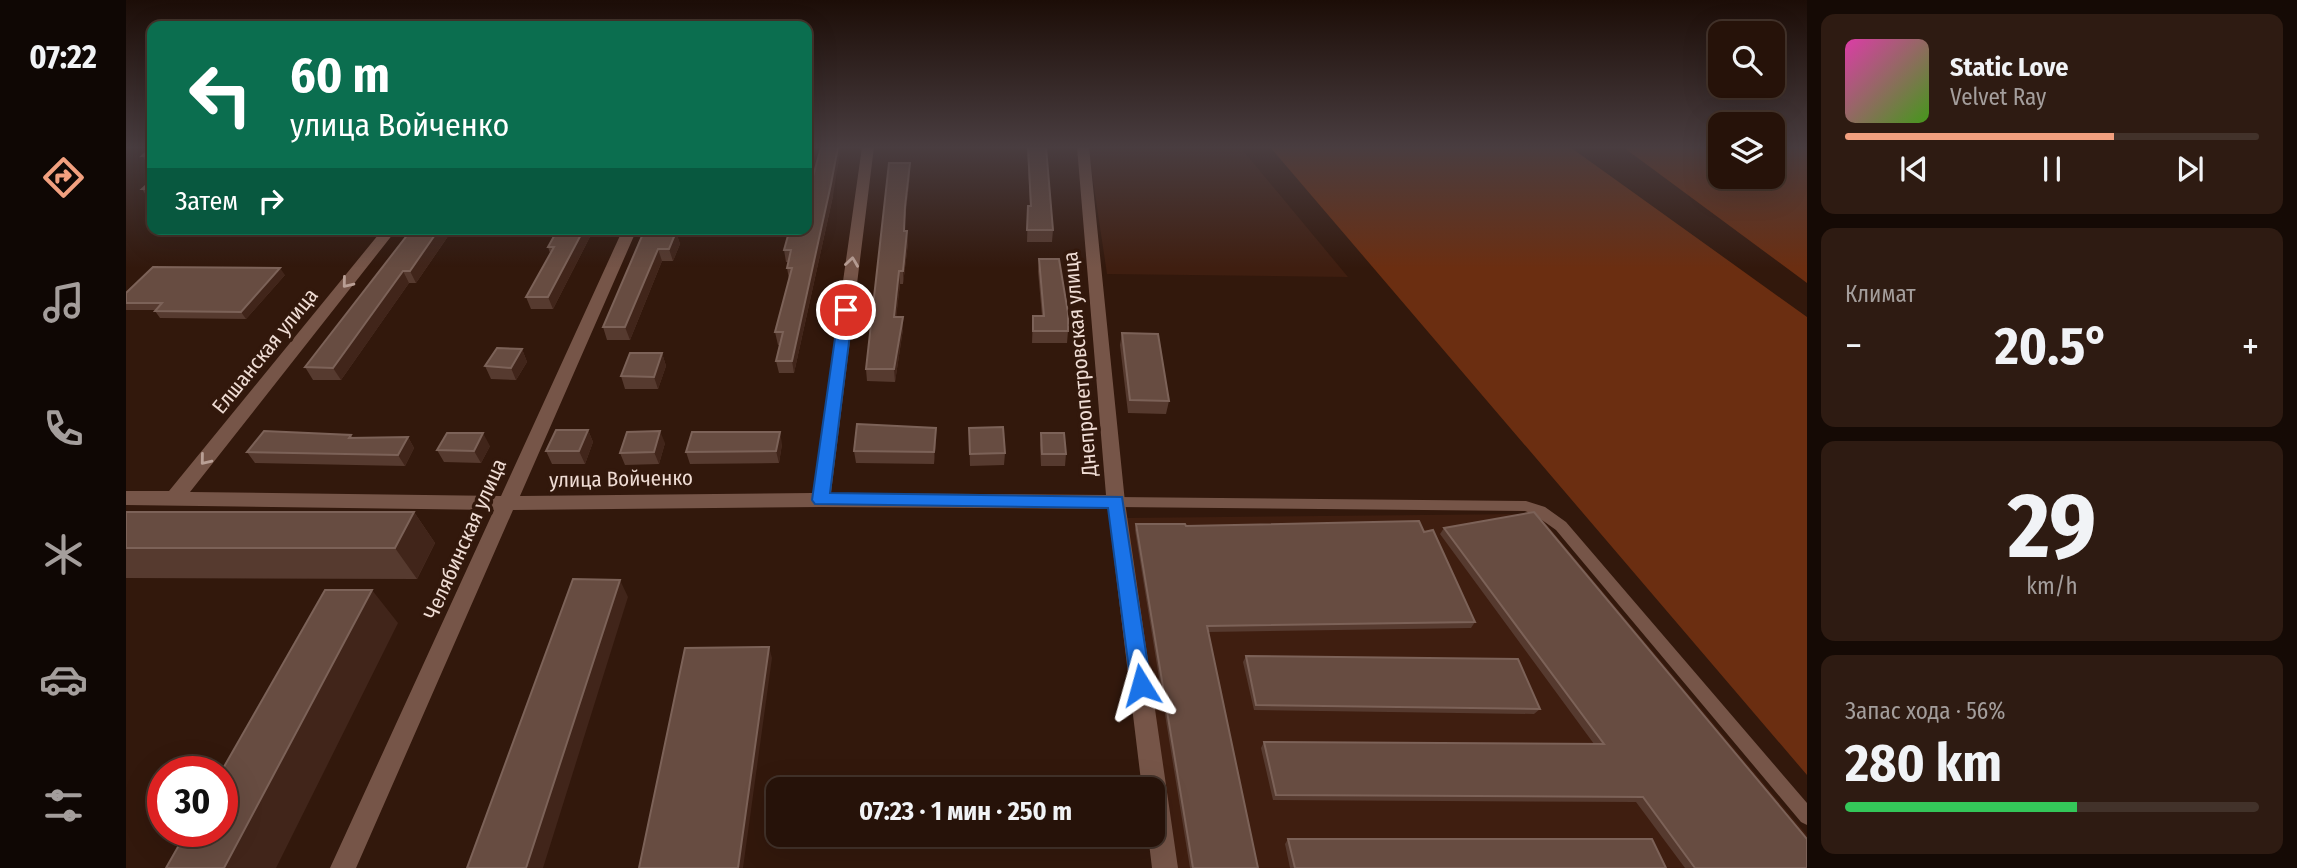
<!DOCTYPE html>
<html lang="ru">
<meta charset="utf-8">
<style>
body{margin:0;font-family:"Fira Sans Condensed",sans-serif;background:#2e1b12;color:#f1f3f6;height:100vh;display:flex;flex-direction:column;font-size:26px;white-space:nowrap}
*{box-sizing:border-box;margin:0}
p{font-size:23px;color:#a49e9c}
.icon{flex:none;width:38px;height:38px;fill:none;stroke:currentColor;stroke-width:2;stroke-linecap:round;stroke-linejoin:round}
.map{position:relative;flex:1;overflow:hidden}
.panel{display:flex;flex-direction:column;gap:14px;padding:14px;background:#150a05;width:490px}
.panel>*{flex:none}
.hud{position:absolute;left:21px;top:21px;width:665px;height:214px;border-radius:14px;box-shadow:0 7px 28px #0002,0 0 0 2px #42322a;background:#0b6e4f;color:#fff;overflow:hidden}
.buttons{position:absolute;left:1582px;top:21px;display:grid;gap:14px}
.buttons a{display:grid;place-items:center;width:77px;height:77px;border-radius:14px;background:#261209;box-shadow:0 7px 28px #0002,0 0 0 2px #42322a;font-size:35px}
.speed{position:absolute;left:21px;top:756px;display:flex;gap:14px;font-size:35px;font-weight:700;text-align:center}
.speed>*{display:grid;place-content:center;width:91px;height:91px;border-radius:50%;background:#261209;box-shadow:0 7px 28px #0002,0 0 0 2px #42322a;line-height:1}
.speed .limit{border:10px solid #d22;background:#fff;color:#111}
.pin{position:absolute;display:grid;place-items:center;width:60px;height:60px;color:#fff;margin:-30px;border:4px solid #fff;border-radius:50%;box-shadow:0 2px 7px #0007}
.me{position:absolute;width:77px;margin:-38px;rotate:352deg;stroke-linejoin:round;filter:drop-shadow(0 0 5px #0008)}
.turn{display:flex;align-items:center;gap:24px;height:147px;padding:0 28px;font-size:32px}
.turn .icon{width:91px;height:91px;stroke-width:2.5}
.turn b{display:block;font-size:49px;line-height:60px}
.then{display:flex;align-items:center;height:66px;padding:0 28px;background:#0003;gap:14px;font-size:26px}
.big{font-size:52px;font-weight:700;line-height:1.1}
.panel .card{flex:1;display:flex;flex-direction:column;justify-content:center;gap:10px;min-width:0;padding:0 24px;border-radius:14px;background:#2e1b12}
.panel .dial{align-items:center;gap:0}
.dial b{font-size:91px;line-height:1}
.song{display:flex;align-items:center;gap:21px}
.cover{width:84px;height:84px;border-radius:10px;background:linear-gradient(135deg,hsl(320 70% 55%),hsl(100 70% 35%))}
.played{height:7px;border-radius:4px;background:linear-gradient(90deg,#f2a07f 65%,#42322a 65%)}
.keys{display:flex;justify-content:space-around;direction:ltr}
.heat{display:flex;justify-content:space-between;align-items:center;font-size:38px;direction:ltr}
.charge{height:10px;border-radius:5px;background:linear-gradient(90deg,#34c759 56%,#42322a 0)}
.trip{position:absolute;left:640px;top:777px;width:399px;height:70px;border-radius:14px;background:#261209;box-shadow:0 7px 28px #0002,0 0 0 2px #42322a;font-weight:700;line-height:70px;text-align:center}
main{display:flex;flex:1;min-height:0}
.dock{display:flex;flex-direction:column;width:126px;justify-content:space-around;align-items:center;background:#0f0704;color:#a49e9c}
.dock .icon{width:49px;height:49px}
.dock .on{color:#f2a07f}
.dock b{font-size:32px;color:#f1f3f6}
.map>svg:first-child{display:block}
</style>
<main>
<nav class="dock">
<b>07:22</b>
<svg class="icon on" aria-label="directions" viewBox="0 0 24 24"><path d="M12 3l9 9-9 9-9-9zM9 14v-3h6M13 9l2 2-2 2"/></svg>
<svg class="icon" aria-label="music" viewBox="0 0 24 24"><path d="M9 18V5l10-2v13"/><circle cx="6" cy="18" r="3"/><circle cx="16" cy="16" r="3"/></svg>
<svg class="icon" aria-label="phone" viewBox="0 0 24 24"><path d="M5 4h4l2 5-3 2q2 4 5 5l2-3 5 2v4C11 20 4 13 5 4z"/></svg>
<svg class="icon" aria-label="climate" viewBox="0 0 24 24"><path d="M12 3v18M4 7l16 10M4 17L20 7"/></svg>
<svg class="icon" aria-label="car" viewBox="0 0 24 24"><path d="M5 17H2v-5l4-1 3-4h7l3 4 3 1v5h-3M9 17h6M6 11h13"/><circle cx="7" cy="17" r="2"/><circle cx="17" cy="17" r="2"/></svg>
<svg class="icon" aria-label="filters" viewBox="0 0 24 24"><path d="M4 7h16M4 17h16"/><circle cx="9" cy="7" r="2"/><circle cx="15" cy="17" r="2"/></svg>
</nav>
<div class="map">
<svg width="1681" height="868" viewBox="0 0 1681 868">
<rect width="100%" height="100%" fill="#32180c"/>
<!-- built -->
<path fill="#3f1e10" d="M 962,147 L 1114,147 L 1222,277 L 981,274 Z
M 1412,514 L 1681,835 L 1681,868 L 1048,868 L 998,518 Z"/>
<!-- green -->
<path fill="#6b2e11" d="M 1144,147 L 1444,147 L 1681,317 L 1681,775 Z
M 1497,147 L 1594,147 L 1594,177 L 1647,177 L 1647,147 L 1681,147 L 1681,283 Z"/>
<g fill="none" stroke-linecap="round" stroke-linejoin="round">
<!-- lane -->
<path fill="#765548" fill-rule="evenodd" d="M 990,497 L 1400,501 L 1419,507 L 1440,522 L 1681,803 L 1681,825 L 1675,822 L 1430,530 L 1409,515 L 1399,511 L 990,507 L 985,506 L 983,502 L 985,498 Z"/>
<!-- street -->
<path fill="#765548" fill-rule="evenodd" d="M 736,147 L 748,147 L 705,493 L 980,495 L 951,147 L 963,147 L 999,502 L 1052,868 L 1026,868 L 1022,835 L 1027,835 L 1027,789 L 1016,789 L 982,509 L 695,507 L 387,510 L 230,868 L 204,868 L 368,510 L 0,505 L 0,491 L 43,491 L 257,229 L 271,229 L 64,492 L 375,496 L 497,229 L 511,229 L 394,496 L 687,493 Z"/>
</g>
<!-- wall -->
<path fill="#563a2f" d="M 26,147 L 26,161 L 20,161 L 16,156 Z
M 901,147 L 920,147 L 927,230 L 926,242 L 901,242 L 902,206 L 904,206 Z
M 784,175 L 779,219 L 779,231 L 782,243 L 777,284 L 774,284 L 770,317 L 777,329 L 769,382 L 741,381 L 740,369 Z
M 26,180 L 26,195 L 20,195 L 16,189 Z
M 707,196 L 668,373 L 653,373 L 650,361 L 654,345 L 652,345 L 649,332 L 663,279 L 661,268 L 662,262 L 660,262 L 658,250 L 666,232 Z
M 286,229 L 327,229 L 290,283 L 283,283 L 215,380 L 187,380 L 179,367 Z
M 432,229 L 468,229 L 427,309 L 405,309 L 400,297 L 424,253 L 422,247 Z
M 519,229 L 553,229 L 551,235 L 554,244 L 547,261 L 536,261 L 504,340 L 481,340 L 477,327 Z
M 913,259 L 942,331 L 941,343 L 906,343 L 907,316 L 916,316 L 912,271 Z
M 159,275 L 120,319 L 34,318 L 29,311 L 30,310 L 0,310 L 0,293 Z
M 996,333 L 1043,401 L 1040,414 L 1002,413 L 994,345 Z
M 396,349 L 401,362 L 390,380 L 365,379 L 359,366 Z
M 536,353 L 540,366 L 532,389 L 499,389 L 495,376 Z
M 810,428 L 810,441 L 808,464 L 730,463 L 728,451 Z
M 843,428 L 879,453 L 878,465 L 844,466 Z
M 462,430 L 467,442 L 459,464 L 426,464 L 420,451 Z
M 915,433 L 940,454 L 939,466 L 915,466 L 914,445 Z
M 225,435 L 227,438 L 282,437 L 288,448 L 279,466 L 129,463 L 121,452 Z
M 539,443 L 533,464 L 499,465 L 494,453 Z
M 656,444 L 653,463 L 564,464 L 560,452 Z
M 364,446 L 355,463 L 318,462 L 311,450 Z
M 0,512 L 288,512 L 309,543 L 291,579 L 0,578 Z
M 1010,524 L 1060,526 L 1349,622 L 1345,628 L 1082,632 L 1132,868 L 1064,868 L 1009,530 Z
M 1318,528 L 1681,868 L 1559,868 L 1510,802 L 1147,800 L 1135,748 L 1138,742 L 1468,744 L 1314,534 Z
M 1120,656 L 1414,709 L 1408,714 L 1128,710 L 1117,662 Z
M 1162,839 L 1540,868 L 1164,868 L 1159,844 Z"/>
<!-- shaded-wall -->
<path fill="#41251a" d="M 712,147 L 715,147 L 707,196 L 668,373 L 666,361 Z
M 784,163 L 784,175 L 779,219 L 779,243 L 779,207 Z
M 313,229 L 327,229 L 290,283 L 284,271 Z
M 458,229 L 468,229 L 427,309 L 422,297 Z
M 545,229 L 553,229 L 551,235 L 554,244 L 547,261 L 543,249 Z
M 781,231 L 782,243 L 777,284 L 777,271 Z
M 532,249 L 536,261 L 504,340 L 499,327 Z
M 154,268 L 159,275 L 120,319 L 115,312 Z
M 277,271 L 283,283 L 215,380 L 207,368 Z
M 773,271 L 774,284 L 769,329 L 768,317 Z
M 777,317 L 777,329 L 769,382 L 768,369 Z
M 396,349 L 401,362 L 390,380 L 385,368 Z
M 536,353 L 540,366 L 532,389 L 528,377 Z
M 810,428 L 810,441 L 808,464 L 808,452 Z
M 462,430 L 467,442 L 459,464 L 453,451 Z
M 534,431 L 539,443 L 533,464 L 528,452 Z
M 654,432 L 656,444 L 653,463 L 650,451 Z
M 357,433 L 364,446 L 355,463 L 348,451 Z
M 282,437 L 288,448 L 279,466 L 272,455 Z
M 288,512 L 309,543 L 291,579 L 269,548 Z
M 494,580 L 502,597 L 417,868 L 400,868 Z
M 246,590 L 272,623 L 150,868 L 98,868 Z
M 643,647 L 646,658 L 617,868 L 612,868 Z"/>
<!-- building -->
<path fill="#674c41" stroke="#7c6258" stroke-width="2" d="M 26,147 L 26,155 L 16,156 Z
M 695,147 L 712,147 L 705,184 L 666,361 L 650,361 L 657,332 L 649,332 L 666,268 L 661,268 L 665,250 L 658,250 L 663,232 L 666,232 L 667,229 L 681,229 L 681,184 L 685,184 Z
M 902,147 L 920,147 L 927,230 L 901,230 L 902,206 L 905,206 Z
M 763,163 L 784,163 L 779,207 L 778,231 L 781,231 L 777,271 L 773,271 L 768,317 L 777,317 L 768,369 L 740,369 Z
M 26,180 L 26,189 L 16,189 Z
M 286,229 L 313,229 L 284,271 L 277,271 L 207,368 L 179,367 Z
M 432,229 L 458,229 L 422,297 L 400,297 L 428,247 L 422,247 Z
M 519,229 L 545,229 L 544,232 L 550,232 L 543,249 L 532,249 L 499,327 L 477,327 Z
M 913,259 L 933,259 L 942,313 L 942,331 L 907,331 L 907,316 L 918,316 Z
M 27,267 L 154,268 L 115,312 L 29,311 L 36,303 L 0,303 L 0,293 Z
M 996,333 L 1032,334 L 1043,401 L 1004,400 Z
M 371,348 L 396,349 L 385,368 L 359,366 Z
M 504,353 L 536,353 L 528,377 L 495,376 Z
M 731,424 L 810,428 L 808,452 L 728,451 Z
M 877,427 L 879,453 L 844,454 L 843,428 Z
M 430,430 L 462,430 L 453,451 L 420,451 Z
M 138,431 L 225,435 L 223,438 L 282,437 L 272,455 L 121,452 Z
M 534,431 L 528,452 L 494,453 L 501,432 Z
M 566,432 L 654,432 L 650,451 L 560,452 Z
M 321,433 L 357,433 L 348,451 L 311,450 Z
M 915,433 L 938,433 L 940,454 L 916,454 Z
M 0,512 L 288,512 L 269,548 L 0,548 Z
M 1408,512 L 1681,839 L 1681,868 L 1569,868 L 1517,797 L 1150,795 L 1138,742 L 1478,744 L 1318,528 Z
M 1293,521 L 1298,532 L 1307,530 L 1349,622 L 1081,626 L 1132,868 L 1067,868 L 1010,524 L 1059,524 L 1060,526 Z
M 447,579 L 494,580 L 400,868 L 341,868 Z
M 199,590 L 246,590 L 98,868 L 40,868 L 61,831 L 96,831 L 96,772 L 95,772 Z
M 643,647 L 612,868 L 513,868 L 559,648 Z
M 1120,656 L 1392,659 L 1414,709 L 1130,705 Z
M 1162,839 L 1526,839 L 1540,868 L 1169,868 Z"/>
<!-- one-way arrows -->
<defs><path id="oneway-chevron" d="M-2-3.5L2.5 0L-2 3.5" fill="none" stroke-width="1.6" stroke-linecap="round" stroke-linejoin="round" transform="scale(1.75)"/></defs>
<g stroke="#b99f95">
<use href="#oneway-chevron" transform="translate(726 262) rotate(-82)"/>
<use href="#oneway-chevron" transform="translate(221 283) rotate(129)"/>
<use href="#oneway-chevron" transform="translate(79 460) rotate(129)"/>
</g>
<!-- sky -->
<linearGradient id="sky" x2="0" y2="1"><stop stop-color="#1c0d07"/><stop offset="0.55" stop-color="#493d40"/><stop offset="1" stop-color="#493d40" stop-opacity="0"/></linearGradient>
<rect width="1681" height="268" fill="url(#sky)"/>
<!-- route -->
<path fill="#1a73e8" stroke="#114b97" stroke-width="2" d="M 720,305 L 727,310 L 704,493 L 996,497 L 1025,685 L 1022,691 L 1015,694 L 1008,691 L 1005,685 L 982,508 L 689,504 L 686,500 L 713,310 Z"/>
<g text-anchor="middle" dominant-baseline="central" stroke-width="7" stroke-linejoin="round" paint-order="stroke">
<!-- street labels -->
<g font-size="21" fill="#efdcd4" stroke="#32180c">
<text transform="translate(139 351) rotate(-51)">Елшанская улица</text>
<text transform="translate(954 364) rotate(-95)">Днепропетровская улица</text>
<text transform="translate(495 479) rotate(-1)">улица Войченко</text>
<text transform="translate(339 539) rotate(-66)">Челябинская улица</text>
</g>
</g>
</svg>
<div class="buttons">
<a><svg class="icon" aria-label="search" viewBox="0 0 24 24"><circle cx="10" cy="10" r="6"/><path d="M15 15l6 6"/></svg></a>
<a><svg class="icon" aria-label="layers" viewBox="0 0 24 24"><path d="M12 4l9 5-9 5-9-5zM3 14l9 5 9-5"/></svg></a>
</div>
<div class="speed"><div class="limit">30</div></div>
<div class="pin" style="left:720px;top:310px;background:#d93025"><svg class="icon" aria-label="arrive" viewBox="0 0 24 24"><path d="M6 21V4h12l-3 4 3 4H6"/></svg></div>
<svg class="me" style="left:1015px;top:685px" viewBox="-20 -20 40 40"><path d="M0-17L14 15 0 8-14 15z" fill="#1a73e8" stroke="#fff" stroke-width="4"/></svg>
<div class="trip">07:23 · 1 мин · 250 m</div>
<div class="hud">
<div class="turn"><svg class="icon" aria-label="left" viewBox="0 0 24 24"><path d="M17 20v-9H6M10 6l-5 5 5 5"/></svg><div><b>60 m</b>улица Войченко</div></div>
<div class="then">Затем<svg class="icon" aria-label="right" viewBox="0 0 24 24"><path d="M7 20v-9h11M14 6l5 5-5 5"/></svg></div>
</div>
</div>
<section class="panel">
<div class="card">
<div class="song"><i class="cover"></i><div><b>Static Love</b><p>Velvet Ray</p></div></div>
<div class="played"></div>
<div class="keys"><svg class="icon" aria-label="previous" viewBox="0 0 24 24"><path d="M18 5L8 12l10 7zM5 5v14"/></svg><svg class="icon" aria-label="pause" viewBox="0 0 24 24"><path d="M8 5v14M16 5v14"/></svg><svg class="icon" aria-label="next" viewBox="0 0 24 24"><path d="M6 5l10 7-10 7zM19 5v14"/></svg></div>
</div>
<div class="card"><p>Климат</p>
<div class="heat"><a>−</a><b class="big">20.5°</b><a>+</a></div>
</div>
<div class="card dial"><b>29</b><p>km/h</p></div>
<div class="card"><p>Запас хода · 56%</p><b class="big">280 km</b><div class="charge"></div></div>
</section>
</main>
